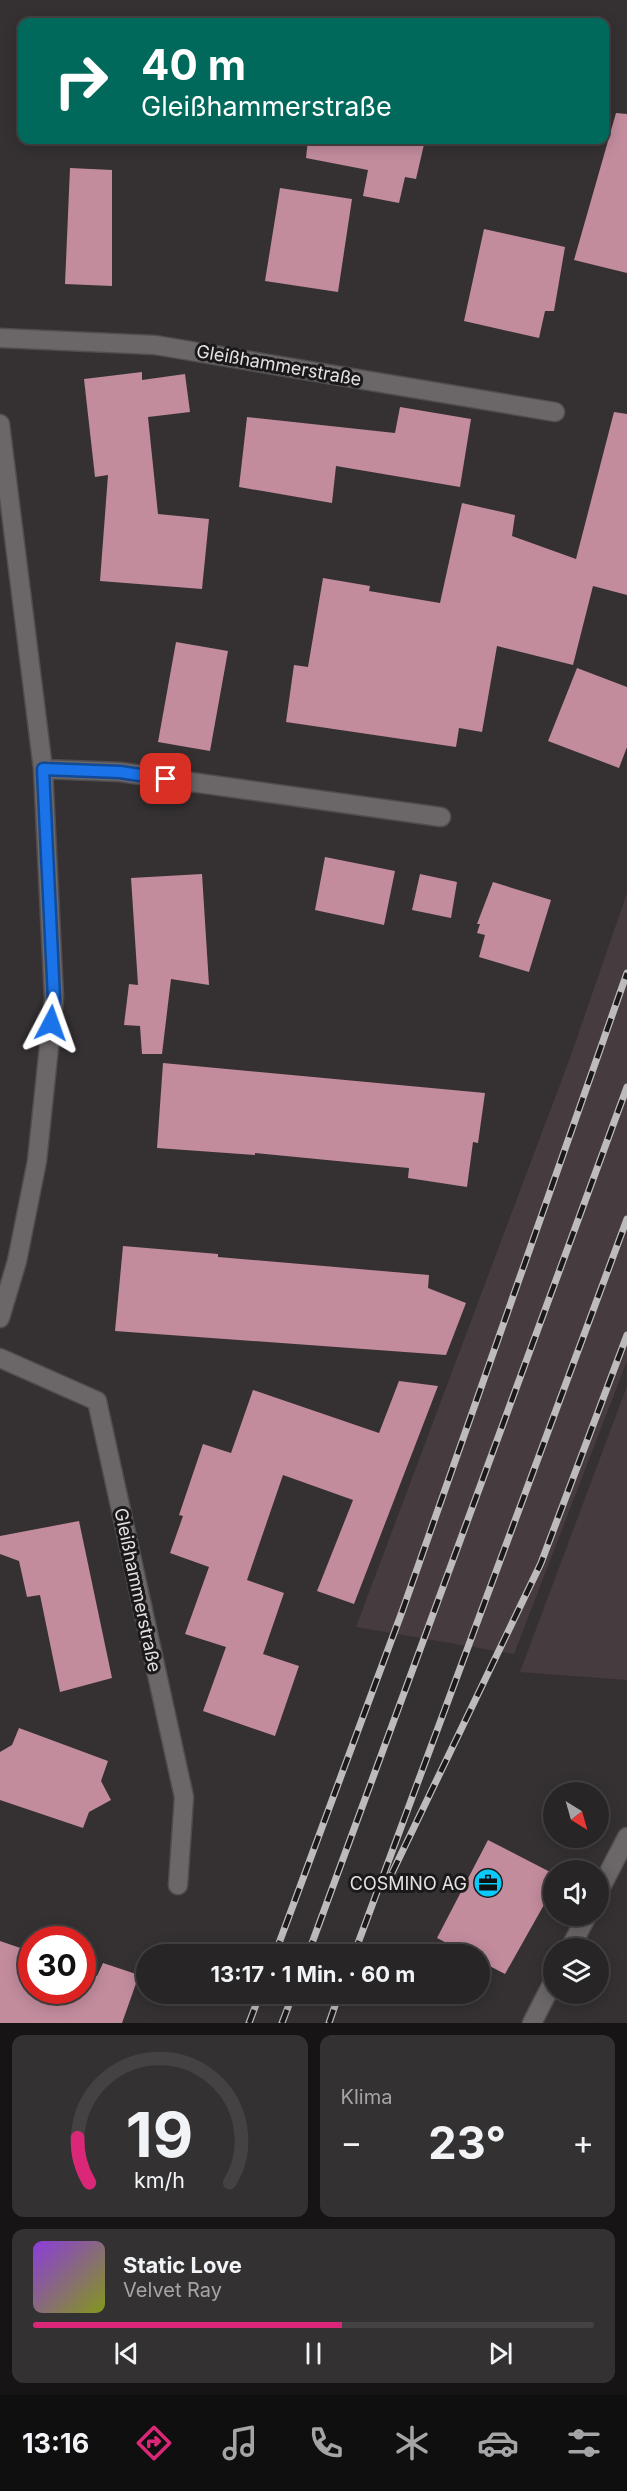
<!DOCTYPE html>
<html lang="de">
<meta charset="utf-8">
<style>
body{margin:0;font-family:Inter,sans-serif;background:#343132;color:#f1f3f6;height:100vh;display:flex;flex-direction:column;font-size:22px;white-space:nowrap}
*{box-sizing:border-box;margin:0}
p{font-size:20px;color:#a5a5a7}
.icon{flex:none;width:33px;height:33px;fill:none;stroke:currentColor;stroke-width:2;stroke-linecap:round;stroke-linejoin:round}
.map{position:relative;height:2023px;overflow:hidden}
.sheet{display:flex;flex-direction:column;gap:12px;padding:12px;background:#161415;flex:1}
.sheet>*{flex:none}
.top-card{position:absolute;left:18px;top:18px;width:591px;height:126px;border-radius:12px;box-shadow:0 3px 15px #0003,0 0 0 2px #444243;background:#00695c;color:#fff;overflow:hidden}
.needle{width:39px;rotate:143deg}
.fabs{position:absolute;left:543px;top:1782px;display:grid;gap:12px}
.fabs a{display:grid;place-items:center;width:66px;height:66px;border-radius:50%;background:#282526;box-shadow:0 3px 15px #0003,0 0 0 2px #444243;font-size:30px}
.speed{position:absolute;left:18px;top:1926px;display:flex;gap:12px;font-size:30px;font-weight:700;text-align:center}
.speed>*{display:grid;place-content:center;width:78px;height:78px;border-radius:50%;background:#282526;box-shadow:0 3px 15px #0003,0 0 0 2px #444243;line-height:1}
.speed .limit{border:9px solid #d22;background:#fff;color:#111}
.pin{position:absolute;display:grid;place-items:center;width:51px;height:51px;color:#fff;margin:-26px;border-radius:12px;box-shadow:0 3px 9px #0006}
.me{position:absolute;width:66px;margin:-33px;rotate:4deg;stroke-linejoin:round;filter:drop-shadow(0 0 4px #0008)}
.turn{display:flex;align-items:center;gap:21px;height:126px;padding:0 24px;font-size:27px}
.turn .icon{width:78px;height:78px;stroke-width:2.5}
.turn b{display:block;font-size:42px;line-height:51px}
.big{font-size:45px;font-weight:700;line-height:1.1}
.sheet .card{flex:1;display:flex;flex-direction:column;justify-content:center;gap:9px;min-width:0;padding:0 21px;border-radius:12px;background:#343132}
.sheet .dial{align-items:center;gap:0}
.dial svg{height:156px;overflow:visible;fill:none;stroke:#444243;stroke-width:7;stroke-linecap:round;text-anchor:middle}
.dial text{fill:#f1f3f6;stroke:none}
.song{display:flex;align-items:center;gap:18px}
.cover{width:72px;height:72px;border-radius:9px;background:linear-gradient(135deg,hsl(270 70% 55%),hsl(70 70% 35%))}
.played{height:6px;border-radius:3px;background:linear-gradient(90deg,#db2777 55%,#444243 55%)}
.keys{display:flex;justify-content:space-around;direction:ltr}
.heat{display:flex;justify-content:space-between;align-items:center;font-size:33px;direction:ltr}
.sheet .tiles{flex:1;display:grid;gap:12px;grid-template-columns:1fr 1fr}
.card:last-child{grid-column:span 2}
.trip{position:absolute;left:136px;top:1944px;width:354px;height:60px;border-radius:30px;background:#282526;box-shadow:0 3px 15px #0003,0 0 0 2px #444243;font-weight:700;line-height:60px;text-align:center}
.menu{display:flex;height:96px;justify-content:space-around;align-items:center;background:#100f0f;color:#a5a5a7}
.menu .icon{width:42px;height:42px}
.menu .on{color:#db2777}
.menu b{font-size:27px;color:#f1f3f6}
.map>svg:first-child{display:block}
</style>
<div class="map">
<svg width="627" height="2023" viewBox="0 0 627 2023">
<rect width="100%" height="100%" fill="#353132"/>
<!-- built -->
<path fill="#463b3e" d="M 627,893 L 627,1361 L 514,1654 L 356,1627 L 570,1058 Z
M 627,1386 L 627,1680 L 520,1672 Z"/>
<!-- building -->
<path fill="#c28c9d" d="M 616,113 L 627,114 L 627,273 L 574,260 Z
M 308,140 L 425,140 L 416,179 L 405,177 L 399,203 L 363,196 L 368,170 L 306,158 Z
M 70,168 L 112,170 L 112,286 L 65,284 Z
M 280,188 L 352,199 L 338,292 L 265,281 Z
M 484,229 L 565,247 L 554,311 L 545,311 L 539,338 L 464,321 Z
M 142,372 L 142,380 L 185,374 L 190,412 L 148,417 L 158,514 L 209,519 L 202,589 L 100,581 L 108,475 L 95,477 L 84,379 Z
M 400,407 L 471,419 L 460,487 L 336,466 L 332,503 L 239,487 L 247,417 L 395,433 Z
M 614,412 L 627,414 L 627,595 L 593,586 L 573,665 L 497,646 L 482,732 L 459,728 L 456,747 L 286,722 L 294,665 L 308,667 L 323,578 L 370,586 L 369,591 L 440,603 L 462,503 L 515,515 L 512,536 L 576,559 Z
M 176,642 L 228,651 L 210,751 L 158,742 Z
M 577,668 L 627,687 L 627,747 L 619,768 L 548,741 Z
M 325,857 L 395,871 L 384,925 L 315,910 Z
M 202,874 L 209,985 L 171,979 L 162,1054 L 142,1054 L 140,1026 L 124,1025 L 129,984 L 138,985 L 131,878 Z
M 420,874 L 457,882 L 451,918 L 412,910 Z
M 493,882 L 551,900 L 529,972 L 479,957 L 485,935 L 477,933 L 480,924 L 477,924 Z
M 163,1063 L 485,1093 L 478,1143 L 473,1142 L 467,1187 L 408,1178 L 409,1168 L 255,1153 L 255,1155 L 157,1148 Z
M 123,1246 L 218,1254 L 218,1257 L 429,1275 L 428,1288 L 466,1303 L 446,1355 L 115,1331 Z
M 399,1381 L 438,1386 L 354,1604 L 317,1591 L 353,1500 L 283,1475 L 247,1580 L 284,1593 L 263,1654 L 299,1666 L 275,1736 L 203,1711 L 226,1647 L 185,1634 L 209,1567 L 170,1553 L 183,1516 L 179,1515 L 203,1444 L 231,1453 L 253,1390 L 379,1433 Z
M 79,1521 L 112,1678 L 60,1692 L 40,1595 L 27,1597 L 19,1561 L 0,1554 L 0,1536 Z
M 19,1728 L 108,1761 L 101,1781 L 111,1800 L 89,1812 L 83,1828 L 0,1800 L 0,1752 L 12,1745 Z
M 488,1840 L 554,1874 L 554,1887 L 505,1974 L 480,1961 L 480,1954 L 468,1954 L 437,1938 Z
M 0,1941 L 32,1952 L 32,1990 L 82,1990 L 82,1971 L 97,1976 L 103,1963 L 139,1975 L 122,2023 L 0,2023 Z"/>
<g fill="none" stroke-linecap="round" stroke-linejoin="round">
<!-- minor casing -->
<g stroke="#514d4e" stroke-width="21">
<path id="minor" d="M 0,338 L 155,345 L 555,412
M 0,424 L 43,769 L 54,999 L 37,1161 L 17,1261 L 0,1318
M 43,769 L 120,772 L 441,817
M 0,1358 L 97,1401 L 184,1797 L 178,1885
M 598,1893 L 627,1837
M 570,1948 L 587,1916
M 532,2023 L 554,1980"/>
</g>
<!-- minor -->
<use href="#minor" stroke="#6b6667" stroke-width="18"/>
<!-- rail casing -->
<g stroke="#bebbbc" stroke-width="7">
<path id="rail" d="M 392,1873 L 541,1563 L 627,1335
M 275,1954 L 403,1609 L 627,973
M 308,1954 L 627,1087
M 354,1954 L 627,1219
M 249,2023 L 260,1994
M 282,2023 L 293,1994
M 329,2023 L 339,1994"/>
</g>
<!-- rail -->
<use href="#rail" stroke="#1b191a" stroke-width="4.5" stroke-dasharray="14" stroke-linecap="butt"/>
</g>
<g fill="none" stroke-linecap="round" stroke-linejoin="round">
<!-- route casing -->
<g stroke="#114b97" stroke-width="15">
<path id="route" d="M 51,1023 L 54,999 L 43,769 L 120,772 L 166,779"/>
</g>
<!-- route -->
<use href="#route" stroke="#1a73e8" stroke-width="10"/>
</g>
<!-- icons -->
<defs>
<g id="office-disc" transform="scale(1.5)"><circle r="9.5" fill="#09cafa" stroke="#1b191a"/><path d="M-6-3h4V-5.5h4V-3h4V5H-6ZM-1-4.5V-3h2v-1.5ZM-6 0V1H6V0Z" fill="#111"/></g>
</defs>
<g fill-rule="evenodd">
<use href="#office-disc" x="488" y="1883"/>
</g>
<g text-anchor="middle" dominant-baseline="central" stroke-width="6" stroke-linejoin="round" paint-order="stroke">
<!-- street labels -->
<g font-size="18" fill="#e4e1e2" stroke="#1b191a">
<text transform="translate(279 365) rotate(10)">Gleißhammerstraße</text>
<text transform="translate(138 1590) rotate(78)">Gleißhammerstraße</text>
</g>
<!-- poi labels -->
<g font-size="18" fill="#e4e1e2" stroke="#1b191a" text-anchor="end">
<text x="467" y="1883">COSMINO AG</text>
</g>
</g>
</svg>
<div class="fabs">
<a><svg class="needle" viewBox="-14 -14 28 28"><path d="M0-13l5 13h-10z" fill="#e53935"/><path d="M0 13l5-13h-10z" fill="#a5a5a7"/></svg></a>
<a><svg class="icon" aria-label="sound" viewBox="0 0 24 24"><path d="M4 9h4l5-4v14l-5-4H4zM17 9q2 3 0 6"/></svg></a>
<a><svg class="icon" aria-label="layers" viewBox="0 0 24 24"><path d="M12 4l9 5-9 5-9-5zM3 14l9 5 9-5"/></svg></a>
</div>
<div class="speed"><div class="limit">30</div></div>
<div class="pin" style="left:166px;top:779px;background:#d93025"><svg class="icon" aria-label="arrive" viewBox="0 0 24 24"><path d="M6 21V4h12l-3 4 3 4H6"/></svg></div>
<svg class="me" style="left:51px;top:1023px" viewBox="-20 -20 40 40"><path d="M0-17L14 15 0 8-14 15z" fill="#1a73e8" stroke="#fff" stroke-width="4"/></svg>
<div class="trip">13:17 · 1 Min. · 60 m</div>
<div class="top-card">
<div class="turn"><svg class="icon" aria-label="right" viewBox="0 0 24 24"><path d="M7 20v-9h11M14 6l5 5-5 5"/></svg><div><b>40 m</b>Gleißhammerstraße</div></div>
</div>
</div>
<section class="sheet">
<div class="tiles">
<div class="card dial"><svg viewBox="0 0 100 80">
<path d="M14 69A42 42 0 1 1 86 69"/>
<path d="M14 69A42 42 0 0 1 8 46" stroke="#db2777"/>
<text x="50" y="56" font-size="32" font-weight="700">19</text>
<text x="50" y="72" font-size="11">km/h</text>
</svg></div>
<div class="card"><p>Klima</p>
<div class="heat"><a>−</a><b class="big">23°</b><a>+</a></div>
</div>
<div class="card">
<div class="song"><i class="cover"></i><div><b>Static Love</b><p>Velvet Ray</p></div></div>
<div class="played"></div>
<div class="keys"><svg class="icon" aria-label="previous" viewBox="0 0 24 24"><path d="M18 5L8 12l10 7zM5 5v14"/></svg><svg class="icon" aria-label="pause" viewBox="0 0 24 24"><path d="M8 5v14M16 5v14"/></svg><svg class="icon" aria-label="next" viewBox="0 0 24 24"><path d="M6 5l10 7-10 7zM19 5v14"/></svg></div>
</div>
</div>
</section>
<nav class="menu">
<b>13:16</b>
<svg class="icon on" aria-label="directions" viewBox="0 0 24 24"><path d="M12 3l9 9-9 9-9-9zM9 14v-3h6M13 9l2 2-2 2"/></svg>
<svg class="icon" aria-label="music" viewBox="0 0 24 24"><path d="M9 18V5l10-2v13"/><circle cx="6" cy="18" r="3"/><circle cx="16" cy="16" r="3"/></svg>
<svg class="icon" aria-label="phone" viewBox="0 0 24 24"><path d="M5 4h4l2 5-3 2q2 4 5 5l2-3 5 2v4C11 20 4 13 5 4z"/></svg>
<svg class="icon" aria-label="climate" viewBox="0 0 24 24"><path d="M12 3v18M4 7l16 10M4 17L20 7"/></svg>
<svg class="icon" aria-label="car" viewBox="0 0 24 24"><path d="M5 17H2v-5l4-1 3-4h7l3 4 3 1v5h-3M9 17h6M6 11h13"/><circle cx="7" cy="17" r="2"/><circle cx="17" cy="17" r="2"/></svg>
<svg class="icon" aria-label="filters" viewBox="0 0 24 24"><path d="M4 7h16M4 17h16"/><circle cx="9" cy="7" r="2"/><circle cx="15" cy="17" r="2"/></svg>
</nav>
